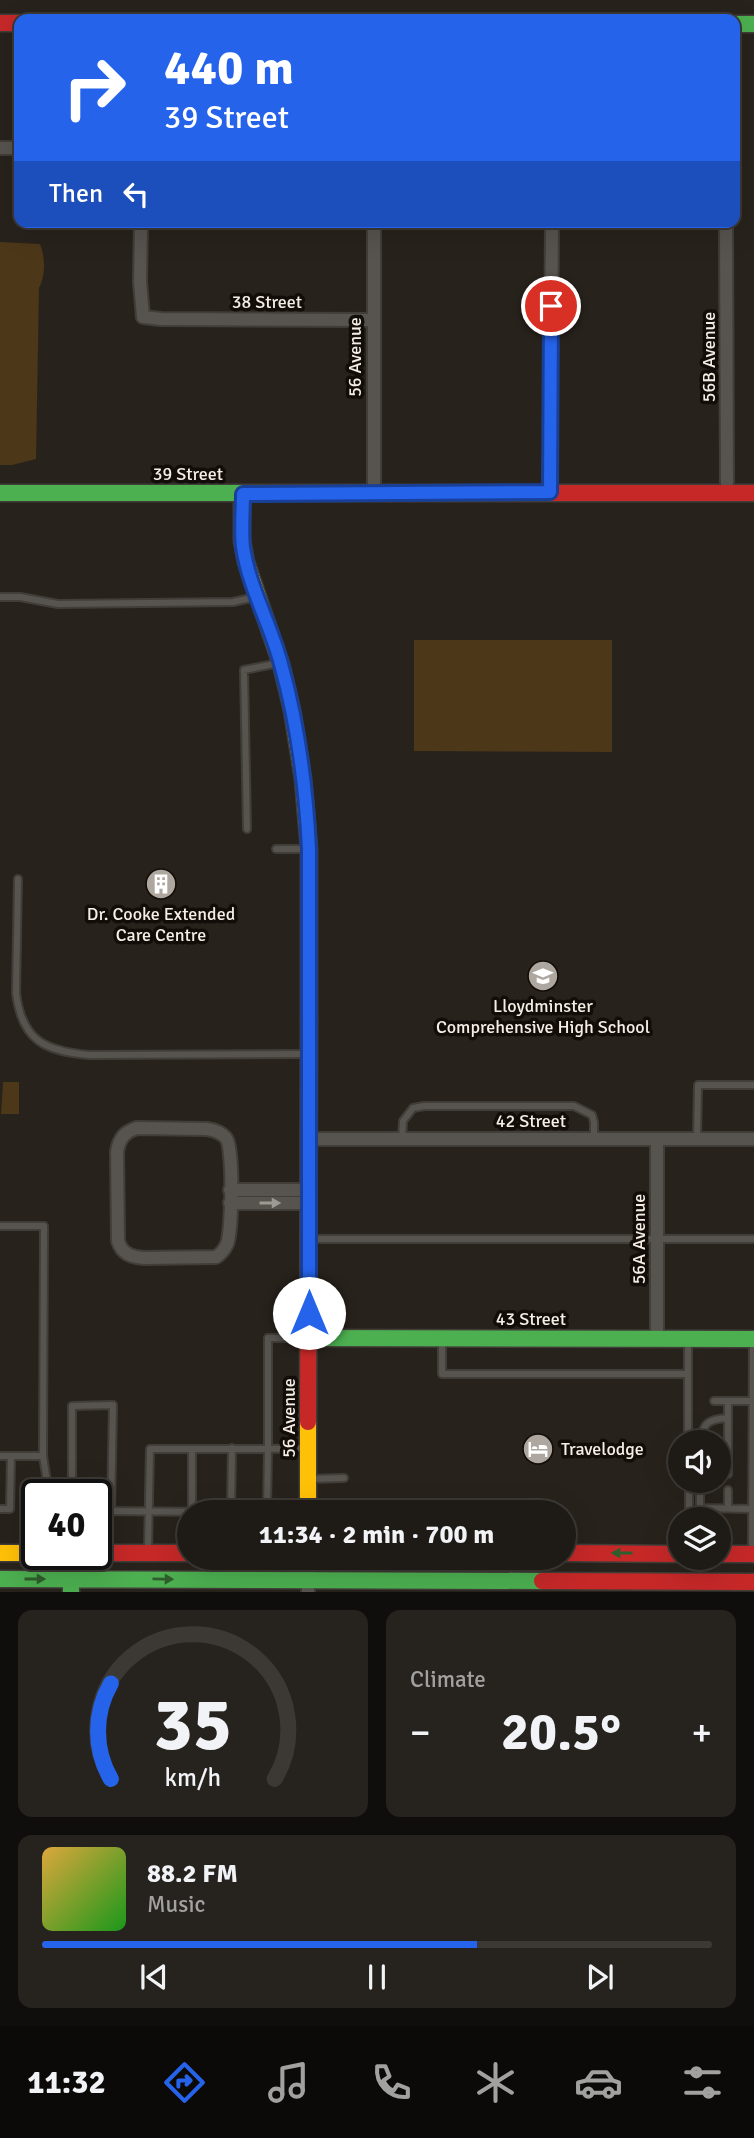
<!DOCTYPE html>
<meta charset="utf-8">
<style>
body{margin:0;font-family:Signika,sans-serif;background:#26231e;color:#f1f3f6;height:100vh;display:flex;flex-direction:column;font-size:26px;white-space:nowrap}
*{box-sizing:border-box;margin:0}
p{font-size:23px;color:#a1a1a0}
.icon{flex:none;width:38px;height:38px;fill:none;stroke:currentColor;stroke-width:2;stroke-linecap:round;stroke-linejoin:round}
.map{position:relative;height:1592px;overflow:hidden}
.details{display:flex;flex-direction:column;gap:18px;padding:18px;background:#100e0c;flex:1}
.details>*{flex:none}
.guide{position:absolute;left:14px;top:14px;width:726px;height:214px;border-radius:14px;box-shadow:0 7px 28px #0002,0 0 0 2px #3c3834;background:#2563eb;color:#fff;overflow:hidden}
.fabs{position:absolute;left:668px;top:1430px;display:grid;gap:14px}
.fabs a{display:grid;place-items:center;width:63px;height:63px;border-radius:50%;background:#1e1a15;box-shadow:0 7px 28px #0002,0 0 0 2px #3c3834;font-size:35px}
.speed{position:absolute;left:21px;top:1479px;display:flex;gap:14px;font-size:35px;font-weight:700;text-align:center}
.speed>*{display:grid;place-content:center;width:91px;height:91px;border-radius:50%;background:#1e1a15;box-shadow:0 7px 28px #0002,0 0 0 2px #3c3834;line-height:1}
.speed .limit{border:4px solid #111;border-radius:10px;background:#fff;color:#111}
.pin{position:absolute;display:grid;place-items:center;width:60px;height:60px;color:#fff;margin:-30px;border:4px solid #fff;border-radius:50%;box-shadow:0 2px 7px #0007}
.me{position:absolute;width:77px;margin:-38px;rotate:0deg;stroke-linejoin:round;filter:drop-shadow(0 0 5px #0008)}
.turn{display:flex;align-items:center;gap:24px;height:147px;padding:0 35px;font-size:32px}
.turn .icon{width:91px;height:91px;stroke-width:2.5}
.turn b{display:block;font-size:49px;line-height:60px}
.then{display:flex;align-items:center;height:66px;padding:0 35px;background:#0003;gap:14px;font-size:26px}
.big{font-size:52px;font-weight:700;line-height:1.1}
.details .widget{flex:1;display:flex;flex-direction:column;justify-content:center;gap:10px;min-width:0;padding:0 24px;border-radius:14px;background:#26231e}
.details .dial{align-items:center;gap:0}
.dial svg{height:182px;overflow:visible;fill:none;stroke:#3c3834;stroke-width:7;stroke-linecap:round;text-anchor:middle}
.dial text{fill:#f1f3f6;stroke:none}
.song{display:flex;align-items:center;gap:21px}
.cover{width:84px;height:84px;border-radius:10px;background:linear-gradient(135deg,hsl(40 70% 55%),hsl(120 70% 35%))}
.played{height:7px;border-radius:4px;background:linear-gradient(90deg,#2563eb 65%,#3c3834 65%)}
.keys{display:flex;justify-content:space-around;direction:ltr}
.heat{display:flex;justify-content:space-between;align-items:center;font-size:38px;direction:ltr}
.details .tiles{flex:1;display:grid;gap:18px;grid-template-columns:1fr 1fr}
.widget:last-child{grid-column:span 2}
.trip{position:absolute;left:177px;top:1500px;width:399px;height:70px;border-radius:35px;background:#1e1a15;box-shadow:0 7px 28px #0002,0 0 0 2px #3c3834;font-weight:700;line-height:70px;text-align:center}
.tab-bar{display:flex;height:112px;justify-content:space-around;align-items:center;background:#0c0a08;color:#a1a1a0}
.tab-bar .icon{width:49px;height:49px}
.tab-bar .current{color:#2563eb}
.tab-bar b{font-size:32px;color:#f1f3f6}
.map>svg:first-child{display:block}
</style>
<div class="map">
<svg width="754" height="1592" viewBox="0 0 754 1592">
<rect width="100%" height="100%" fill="#28221c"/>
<!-- green -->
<path fill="#4c3719" d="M 0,242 L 40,244 C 45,256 46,275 39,288 L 36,459 L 12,465 L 0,465 Z
M 414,640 L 612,640 L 612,752 L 414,751 Z
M 3,1082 L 19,1082 L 19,1114 L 1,1114 Z"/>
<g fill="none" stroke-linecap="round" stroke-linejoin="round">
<!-- lane casing -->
<g stroke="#413d38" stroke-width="10">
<path id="lane" d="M 0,597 L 20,597 L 58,604 L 233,602 L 256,597
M 247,829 L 244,670 L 279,663
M 276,849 L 305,849
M 18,879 L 16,993 C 22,1041 45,1051 89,1055 L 307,1054
M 402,1139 L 403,1121 L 413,1108 L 424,1106 L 574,1106 L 592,1115 L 594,1122 L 594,1138
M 697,1139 L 698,1085 L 754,1085
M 0,1226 L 44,1226 L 43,1456 L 49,1494
M 311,1239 L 754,1239
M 442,1340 L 442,1374 L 688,1374
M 688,1342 L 688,1442
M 714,1401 L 753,1401
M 728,1401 L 728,1474
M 701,1442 C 702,1422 710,1419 728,1418
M 0,1456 L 43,1456
M 310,1479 L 344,1478
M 689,1480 L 689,1519
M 700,1480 L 700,1508 L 754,1509
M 728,1490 L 728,1508
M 72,1494 L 72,1406 L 113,1405 L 111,1511
M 0,1509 L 10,1509 L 11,1456
M 96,1511 L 218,1512
M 192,1512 L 192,1449
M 231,1512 L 232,1448
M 267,1512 L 268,1449 L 305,1448
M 478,1512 L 478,1510
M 148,1548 L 150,1449 L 268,1449 L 268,1338 L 307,1338
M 752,1551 L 753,1341"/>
</g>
<!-- street casing -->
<g stroke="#413d38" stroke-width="16">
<path id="street" d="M 0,148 L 19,148
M 141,222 L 140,282 L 143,317 L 161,319 L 374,320
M 726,222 L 727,492
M 374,492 L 374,222
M 550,492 L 552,222
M 137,1128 L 207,1129 C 214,1130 221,1132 226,1138 C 234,1148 232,1231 227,1244 C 224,1250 221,1254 216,1257 L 144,1258 C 131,1257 122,1254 118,1241 L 117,1152 C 119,1139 124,1132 137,1128 Z
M 309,1139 L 754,1139
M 657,1139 L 657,1339
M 230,1190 L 309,1190
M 230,1203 L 309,1203
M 308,1592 L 308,1558"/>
</g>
<!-- fast casing -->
<g stroke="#413d38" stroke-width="19">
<path id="fast" d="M 735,24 L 754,24
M 0,493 L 390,493
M 308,1338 L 754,1339
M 71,1554 L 71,1592
M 0,1579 L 542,1581"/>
</g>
<!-- slow casing -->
<g stroke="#413d38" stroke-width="19">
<path id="slow" d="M 242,494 L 242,541 L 246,562 L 281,664 L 292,710 L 303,779 L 309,849 L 309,1021
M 308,1512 L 308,1422
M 0,1553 L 37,1553"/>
</g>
<!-- jam casing -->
<g stroke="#413d38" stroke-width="19">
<path id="jam" d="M 0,23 L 19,23
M 390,493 L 754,493
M 308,1422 L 309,1021
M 96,1553 L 189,1553
M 564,1553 L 681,1554
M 719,1554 L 754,1554
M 542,1581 L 754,1582"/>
</g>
<!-- lane -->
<use href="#lane" stroke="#57534e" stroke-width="6"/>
<!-- street -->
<use href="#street" stroke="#57534e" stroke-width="12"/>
<!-- fast -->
<use href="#fast" stroke="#4caf50" stroke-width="16"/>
<!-- slow -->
<use href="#slow" stroke="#ffc107" stroke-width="16"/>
<!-- jam -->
<use href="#jam" stroke="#c62828" stroke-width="16"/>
</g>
<!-- one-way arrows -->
<defs><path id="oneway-solid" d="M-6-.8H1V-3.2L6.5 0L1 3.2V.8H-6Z" transform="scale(1.75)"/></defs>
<use fill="#9e9992" href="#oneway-solid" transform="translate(270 1203)"/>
<g fill="#2f5e2c">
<use href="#oneway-solid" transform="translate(622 1553) rotate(-180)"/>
<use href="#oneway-solid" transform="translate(35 1579)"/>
<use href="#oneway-solid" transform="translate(163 1579) rotate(1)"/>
</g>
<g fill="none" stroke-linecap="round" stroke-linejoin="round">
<!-- route casing -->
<g stroke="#184099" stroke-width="18">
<path id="route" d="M 309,1313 L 309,849 C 306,787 298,725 281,664 C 271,625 249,588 243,547 C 241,530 243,511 243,494 L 550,492 L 551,306"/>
</g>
<!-- route -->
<use href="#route" stroke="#2563eb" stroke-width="12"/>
</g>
<!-- icons -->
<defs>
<g id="building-disc" transform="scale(1.575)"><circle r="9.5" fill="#ada79f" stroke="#120d08"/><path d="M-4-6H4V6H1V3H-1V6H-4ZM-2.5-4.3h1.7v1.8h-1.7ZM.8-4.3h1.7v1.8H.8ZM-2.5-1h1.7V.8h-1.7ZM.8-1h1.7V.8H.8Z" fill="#fff"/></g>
<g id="school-disc" transform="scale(1.575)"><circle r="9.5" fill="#ada79f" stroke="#120d08"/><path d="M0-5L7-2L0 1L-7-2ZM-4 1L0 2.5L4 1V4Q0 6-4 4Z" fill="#fff"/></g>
<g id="hotel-disc" transform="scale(1.575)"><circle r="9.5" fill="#ada79f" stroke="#120d08"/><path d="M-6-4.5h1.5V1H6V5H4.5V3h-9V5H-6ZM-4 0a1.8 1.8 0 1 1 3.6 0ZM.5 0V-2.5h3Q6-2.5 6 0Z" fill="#fff"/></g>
</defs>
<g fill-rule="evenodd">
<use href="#building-disc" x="161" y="884"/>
<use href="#school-disc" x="543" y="976"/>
<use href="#hotel-disc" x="538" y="1449"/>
</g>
<g text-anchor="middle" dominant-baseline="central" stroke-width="7" stroke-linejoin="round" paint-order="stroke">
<!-- street labels -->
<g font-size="18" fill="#f5eee6" stroke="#120d08">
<text x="267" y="302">38 Street</text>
<text transform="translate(355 357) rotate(-90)">56 Avenue</text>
<text transform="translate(709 357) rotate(-90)">56B Avenue</text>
<text x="188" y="474">39 Street</text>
<text x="531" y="1121">42 Street</text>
<text transform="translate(639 1239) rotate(-90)">56A Avenue</text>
<text x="531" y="1319">43 Street</text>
<text transform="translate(289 1418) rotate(-90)">56 Avenue</text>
</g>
<!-- poi labels -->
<g font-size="18" fill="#f5eee6" stroke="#120d08">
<text x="161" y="914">Dr. Cooke Extended<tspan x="161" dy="21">Care Centre</tspan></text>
<text x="543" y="1006">Lloydminster<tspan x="543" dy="21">Comprehensive High School</tspan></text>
<text x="561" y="1449" text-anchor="start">Travelodge</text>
</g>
</g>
</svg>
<div class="fabs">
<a><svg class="icon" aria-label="sound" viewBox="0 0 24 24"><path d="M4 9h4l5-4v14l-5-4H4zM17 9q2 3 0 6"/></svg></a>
<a><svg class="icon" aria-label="layers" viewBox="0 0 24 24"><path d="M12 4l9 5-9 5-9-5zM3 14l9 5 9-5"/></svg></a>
</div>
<div class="speed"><div class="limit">40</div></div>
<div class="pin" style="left:551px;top:306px;background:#d93025"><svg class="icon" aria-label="arrive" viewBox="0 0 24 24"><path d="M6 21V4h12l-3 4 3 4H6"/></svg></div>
<svg class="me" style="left:309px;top:1313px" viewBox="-20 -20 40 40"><circle r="19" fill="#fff"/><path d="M0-13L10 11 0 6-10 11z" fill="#2563eb"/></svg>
<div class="trip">11:34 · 2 min · 700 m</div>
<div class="guide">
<div class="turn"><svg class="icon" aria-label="right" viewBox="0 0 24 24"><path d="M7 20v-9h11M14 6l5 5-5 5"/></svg><div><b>440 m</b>39 Street</div></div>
<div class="then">Then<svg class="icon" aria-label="left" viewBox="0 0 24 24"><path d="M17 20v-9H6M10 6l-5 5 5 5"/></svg></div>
</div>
</div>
<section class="details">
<div class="tiles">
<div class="widget dial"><svg viewBox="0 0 100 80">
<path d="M14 69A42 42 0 1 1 86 69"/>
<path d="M14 69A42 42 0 0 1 14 27" stroke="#2563eb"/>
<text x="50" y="56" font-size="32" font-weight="700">35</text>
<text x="50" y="72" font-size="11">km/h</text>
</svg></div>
<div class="widget"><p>Climate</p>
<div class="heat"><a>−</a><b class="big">20.5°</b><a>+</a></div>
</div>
<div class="widget">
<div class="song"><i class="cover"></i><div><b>88.2 FM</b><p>Music</p></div></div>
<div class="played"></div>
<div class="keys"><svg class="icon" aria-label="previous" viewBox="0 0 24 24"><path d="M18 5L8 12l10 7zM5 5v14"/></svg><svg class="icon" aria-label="pause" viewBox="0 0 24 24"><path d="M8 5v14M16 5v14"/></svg><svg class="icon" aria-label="next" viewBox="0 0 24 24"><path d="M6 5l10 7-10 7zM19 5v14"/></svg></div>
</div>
</div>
</section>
<nav class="tab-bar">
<b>11:32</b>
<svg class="icon current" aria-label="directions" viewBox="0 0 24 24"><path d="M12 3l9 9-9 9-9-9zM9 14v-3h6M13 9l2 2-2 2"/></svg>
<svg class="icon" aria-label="music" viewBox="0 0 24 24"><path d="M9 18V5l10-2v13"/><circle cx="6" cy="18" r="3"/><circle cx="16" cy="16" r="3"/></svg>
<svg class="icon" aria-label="phone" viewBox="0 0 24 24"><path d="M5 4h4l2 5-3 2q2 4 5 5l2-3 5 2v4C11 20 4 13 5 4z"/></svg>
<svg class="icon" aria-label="climate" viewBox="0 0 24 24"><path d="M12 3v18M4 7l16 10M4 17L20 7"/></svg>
<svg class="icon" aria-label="car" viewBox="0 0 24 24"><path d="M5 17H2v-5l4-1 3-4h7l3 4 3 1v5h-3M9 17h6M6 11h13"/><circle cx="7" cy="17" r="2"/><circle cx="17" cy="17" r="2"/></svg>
<svg class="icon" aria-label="filters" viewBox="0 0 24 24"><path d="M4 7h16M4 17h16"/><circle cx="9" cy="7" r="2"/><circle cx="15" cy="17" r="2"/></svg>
</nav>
